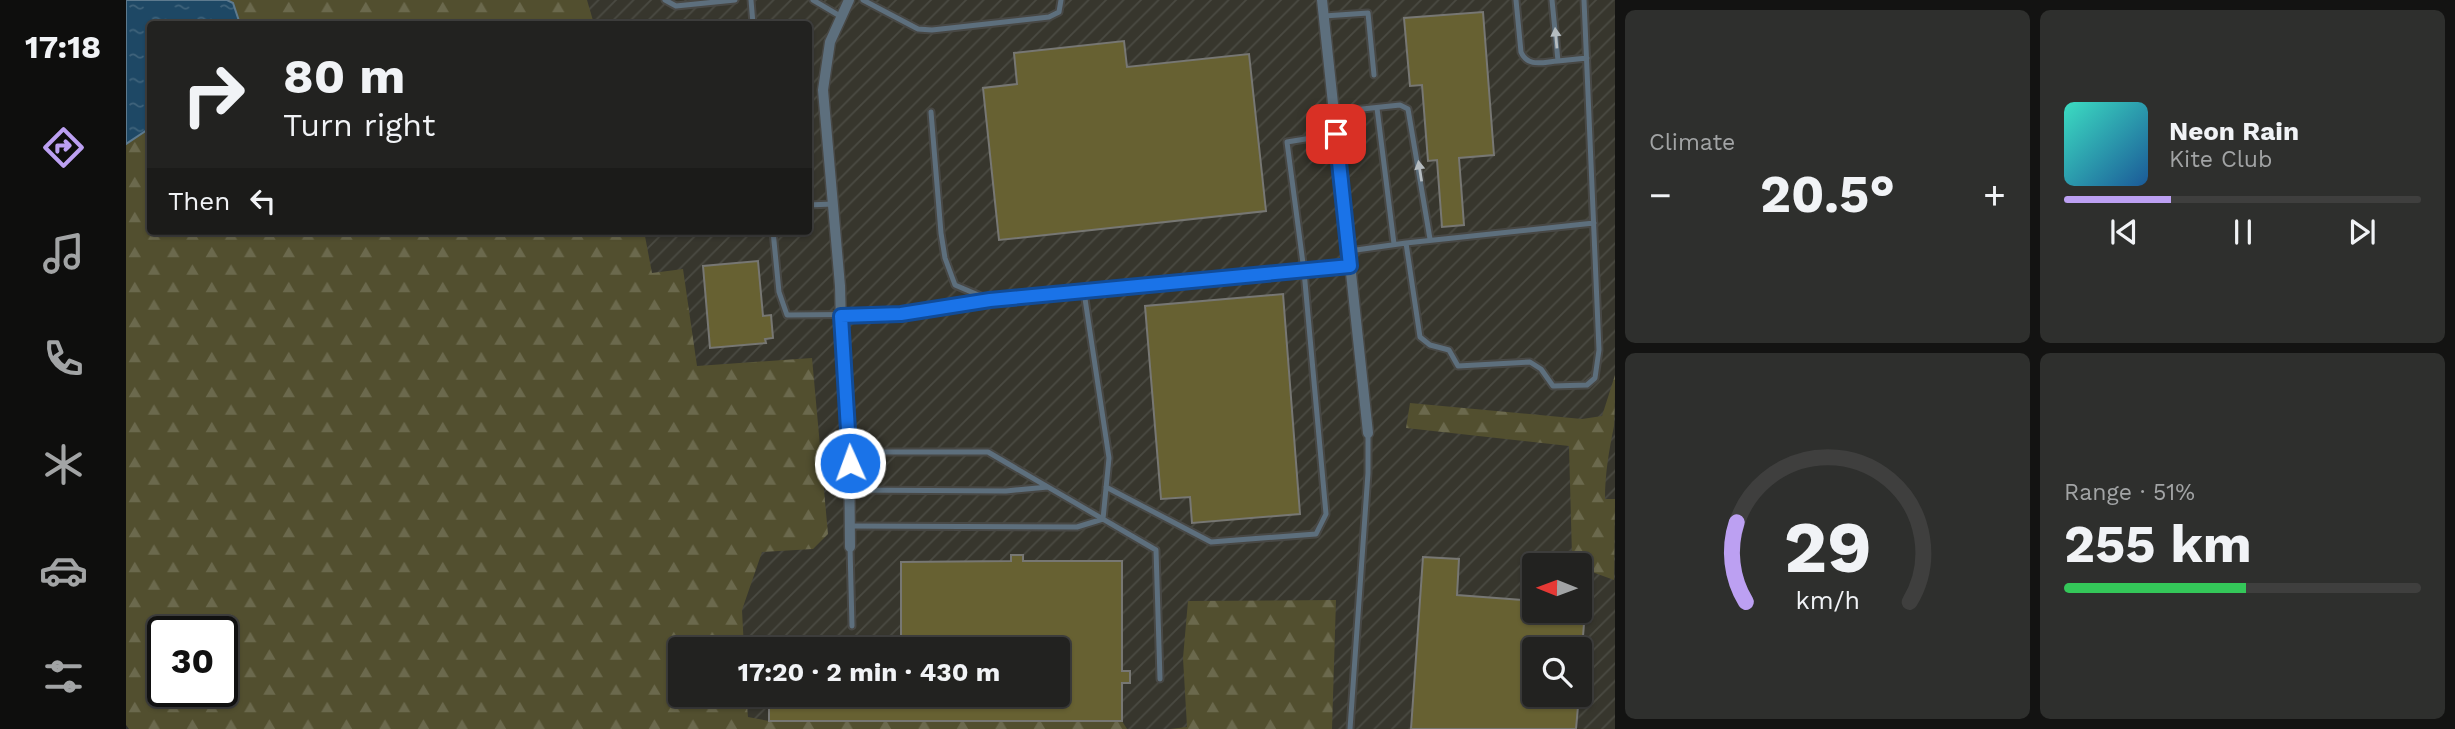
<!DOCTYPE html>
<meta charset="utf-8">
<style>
body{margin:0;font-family:"Work Sans",sans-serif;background:#2e2f2d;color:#f1f3f6;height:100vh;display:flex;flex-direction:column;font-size:26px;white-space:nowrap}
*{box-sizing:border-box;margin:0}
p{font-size:23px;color:#a2a4a5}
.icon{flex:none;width:38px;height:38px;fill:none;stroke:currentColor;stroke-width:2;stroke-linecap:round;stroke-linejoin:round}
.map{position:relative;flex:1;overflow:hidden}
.panel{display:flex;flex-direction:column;gap:10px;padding:10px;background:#131312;width:840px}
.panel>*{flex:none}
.banner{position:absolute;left:21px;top:21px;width:665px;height:214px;border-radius:7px;box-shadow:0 2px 5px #0004,0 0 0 2px #3f3f3e;background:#222220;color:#f1f3f6;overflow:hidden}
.needle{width:46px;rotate:271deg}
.fabs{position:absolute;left:1396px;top:553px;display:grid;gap:14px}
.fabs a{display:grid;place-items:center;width:70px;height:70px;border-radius:7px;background:#222220;box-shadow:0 2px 5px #0004,0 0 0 2px #3f3f3e;font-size:35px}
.speed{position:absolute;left:21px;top:616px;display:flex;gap:14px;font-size:35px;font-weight:700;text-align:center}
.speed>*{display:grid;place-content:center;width:91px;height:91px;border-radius:50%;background:#222220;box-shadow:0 2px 5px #0004,0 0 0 2px #3f3f3e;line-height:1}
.speed .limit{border:4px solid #111;border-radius:10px;background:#fff;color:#111}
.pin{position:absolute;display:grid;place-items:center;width:60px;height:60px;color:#fff;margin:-30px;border-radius:14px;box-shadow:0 4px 10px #0006}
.me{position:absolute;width:77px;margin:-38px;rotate:358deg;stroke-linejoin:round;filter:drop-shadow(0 0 5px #0008)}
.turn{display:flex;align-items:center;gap:24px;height:147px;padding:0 21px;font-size:32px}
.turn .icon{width:91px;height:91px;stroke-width:2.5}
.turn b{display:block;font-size:49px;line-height:60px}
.then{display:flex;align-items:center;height:66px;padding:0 21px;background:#0003;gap:14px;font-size:26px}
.big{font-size:52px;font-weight:700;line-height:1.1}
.panel .widget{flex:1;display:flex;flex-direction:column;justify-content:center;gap:10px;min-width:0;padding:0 24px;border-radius:10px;background:#2e2f2d}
.panel .dial{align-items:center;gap:0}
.dial svg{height:182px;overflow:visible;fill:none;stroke:#3f3f3e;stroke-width:7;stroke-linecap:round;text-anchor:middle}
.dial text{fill:#f1f3f6;stroke:none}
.song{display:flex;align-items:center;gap:21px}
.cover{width:84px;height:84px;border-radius:10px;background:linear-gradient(135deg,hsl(170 70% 55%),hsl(210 70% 35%))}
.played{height:7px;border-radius:4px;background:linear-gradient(90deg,#bca0f2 30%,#3f3f3e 30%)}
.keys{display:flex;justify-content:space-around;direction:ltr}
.heat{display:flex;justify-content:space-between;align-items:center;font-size:38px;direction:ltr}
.charge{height:10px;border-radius:5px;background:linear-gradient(90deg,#34c759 51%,#3f3f3e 0)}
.panel .tiles{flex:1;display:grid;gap:10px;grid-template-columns:repeat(2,1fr)}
.trip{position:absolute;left:542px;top:637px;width:402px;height:70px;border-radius:7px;background:#222220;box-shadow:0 2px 5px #0004,0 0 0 2px #3f3f3e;font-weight:700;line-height:70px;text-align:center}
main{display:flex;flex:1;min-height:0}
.tab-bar{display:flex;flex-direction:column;width:126px;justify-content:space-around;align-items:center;background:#0e0e0d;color:#a2a4a5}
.tab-bar .icon{width:49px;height:49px}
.tab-bar .current{color:#bca0f2}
.tab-bar b{font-size:32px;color:#f1f3f6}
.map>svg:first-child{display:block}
</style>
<main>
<nav class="tab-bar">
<b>17:18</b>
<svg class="icon current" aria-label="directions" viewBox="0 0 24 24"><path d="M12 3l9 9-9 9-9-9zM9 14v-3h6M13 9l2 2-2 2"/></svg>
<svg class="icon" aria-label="music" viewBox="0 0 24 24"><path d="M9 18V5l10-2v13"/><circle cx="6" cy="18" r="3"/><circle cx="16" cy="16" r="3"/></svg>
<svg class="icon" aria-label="phone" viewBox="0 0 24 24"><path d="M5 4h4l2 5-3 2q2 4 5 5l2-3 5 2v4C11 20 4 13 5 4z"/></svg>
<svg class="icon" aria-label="climate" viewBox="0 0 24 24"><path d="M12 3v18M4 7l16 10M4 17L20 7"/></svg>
<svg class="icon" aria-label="car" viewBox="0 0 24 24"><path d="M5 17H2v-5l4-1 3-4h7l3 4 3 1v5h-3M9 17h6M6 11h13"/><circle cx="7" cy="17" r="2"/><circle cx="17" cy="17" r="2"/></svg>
<svg class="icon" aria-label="filters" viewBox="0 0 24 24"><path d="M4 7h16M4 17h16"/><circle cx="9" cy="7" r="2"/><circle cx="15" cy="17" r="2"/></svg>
</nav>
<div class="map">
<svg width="1489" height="729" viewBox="0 0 1489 729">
<defs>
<pattern id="industrial-furrows" width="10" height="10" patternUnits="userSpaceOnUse" patternTransform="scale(1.75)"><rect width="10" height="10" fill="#37362d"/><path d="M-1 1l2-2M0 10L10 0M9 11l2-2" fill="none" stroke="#4a4a42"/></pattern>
<pattern id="forest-firs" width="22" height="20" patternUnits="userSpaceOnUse" patternTransform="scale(1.75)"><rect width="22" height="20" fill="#524f2f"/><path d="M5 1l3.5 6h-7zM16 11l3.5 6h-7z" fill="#6b694d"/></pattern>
<pattern id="water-ripples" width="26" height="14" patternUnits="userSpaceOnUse" patternTransform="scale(1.75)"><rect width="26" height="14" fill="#1e4865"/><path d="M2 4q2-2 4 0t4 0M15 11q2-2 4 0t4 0" fill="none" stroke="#3f637b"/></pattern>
</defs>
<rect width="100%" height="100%" fill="#2d2d2a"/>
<!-- industrial -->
<path fill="url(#industrial-furrows)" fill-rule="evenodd" d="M 416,0 L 1489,0 L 1489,729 L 514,729 L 447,231 L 682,231 L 682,24 L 420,24 ZM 1409,565 L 1454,565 L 1454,611 L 1409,611 ZM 555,649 L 933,649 L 933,695 L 555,695 ZM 1409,649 L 1454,649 L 1454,695 L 1409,695 Z"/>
<!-- forest -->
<path fill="url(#forest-firs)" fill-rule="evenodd" d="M 101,0 L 461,0 L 468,24 L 114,24 L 107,3 Z
M 24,128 L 24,231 L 518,231 L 526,273 L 557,269 L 571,366 L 686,358 L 702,534 L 687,549 L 636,552 L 616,610 L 618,649 L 555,649 L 555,695 L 620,695 L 622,717 L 643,721 L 996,721 L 1001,729 L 3,729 L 0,725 L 0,144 ZM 37,632 L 96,632 L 96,691 L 37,691 Z
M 1489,375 C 1489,391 1489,411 1488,426 C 1483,451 1479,473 1479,499 L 1489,499 L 1488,580 L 1458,569 L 1446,556 L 1443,446 L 1280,428 L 1284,403 L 1456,419 L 1476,416 Z
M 1210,600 L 1206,729 L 1044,729 L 1061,727 L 1057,658 L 1062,601 Z"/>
<!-- water -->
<path fill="url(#water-ripples)" stroke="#5d7a8e" stroke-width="2" d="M 0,0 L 101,0 L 107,3 L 114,24 L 24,24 L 24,128 L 0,144 Z"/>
<!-- building -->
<path fill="#676132" stroke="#777773" stroke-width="2" d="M 1357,12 L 1368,155 L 1333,158 L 1338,225 L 1316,227 L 1311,160 L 1302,161 L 1296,85 L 1284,86 L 1278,18 Z
M 998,41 L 1001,67 L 1123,54 L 1140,211 L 873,240 L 857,88 L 891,84 L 888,53 Z
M 632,261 L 637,316 L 645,315 L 647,338 L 639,339 L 640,343 L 584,348 L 577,266 Z
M 1157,294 L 1174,514 L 1066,523 L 1064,497 L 1035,499 L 1019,306 Z
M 885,555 L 897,555 L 897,561 L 996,561 L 996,671 L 1004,671 L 1004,683 L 996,683 L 996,721 L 643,721 L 643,695 L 933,695 L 933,649 L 775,649 L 775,562 L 885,561 Z
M 1297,557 L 1333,559 L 1331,595 L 1409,601 L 1409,611 L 1459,611 L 1456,649 L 1409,649 L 1409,695 L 1453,695 L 1450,729 L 1285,729 Z"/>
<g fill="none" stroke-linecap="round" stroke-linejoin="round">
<!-- lane casing -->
<g stroke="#484845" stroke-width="9">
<path id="lane" d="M 539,0 L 550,6 L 609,0
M 625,0 L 627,24
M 687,0 L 714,16
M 737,0 L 792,29 L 806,30 L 923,17 L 933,12 L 935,0
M 1390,0 L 1395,52 C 1402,68 1417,62 1432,61 L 1426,0
M 1198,16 L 1242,13 L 1248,75
M 1432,61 L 1461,58
M 1251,108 L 1268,244
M 805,112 L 815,233 L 819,258 L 829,285 L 864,300
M 1208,112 L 1274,105 L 1282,109 L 1304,239
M 682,205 L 707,204
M 647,231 L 653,292 L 661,315 L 775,314 L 864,300 L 1224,266
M 1280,243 L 1468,223
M 1223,251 L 1280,243 L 1294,337 L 1304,345 L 1323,350 L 1332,366 L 1404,362 L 1415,369 L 1427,386 L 1461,385 L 1469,378 L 1473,350 L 1458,0
M 725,437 L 736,452 L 862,452 L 1030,550 L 1034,679
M 980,487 L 1085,542 L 1190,534 L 1200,514 L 1178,271 L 1161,142 L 1210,134
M 724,490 L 880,491 L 922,487
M 724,526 L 951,527 L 977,519 L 983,458 L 958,292
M 724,547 L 726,626
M 1224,729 L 1242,473 L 1242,433"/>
</g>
<!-- street casing -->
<g stroke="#484845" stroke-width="13">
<path id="street" d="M 723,0 L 704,42 L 697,90 L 714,286 L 716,363 L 723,435 L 724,547
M 1196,0 L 1242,433"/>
</g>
<!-- lane -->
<use href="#lane" stroke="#5d6f7d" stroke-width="5"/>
<!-- street -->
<use href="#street" stroke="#5d6f7d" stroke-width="10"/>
</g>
<!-- one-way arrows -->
<defs><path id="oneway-solid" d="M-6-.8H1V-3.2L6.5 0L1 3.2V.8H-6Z" transform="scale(1.75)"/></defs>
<g fill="#b5bcc0">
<use href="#oneway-solid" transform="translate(1430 38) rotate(-95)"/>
<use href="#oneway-solid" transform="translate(1294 171) rotate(-99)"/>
</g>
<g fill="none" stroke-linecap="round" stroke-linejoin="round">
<!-- route casing -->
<g stroke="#114b97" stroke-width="18">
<path id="route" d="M 724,463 L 715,316 L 775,314 L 864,300 L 1224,266 L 1210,134"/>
</g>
<!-- route -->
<use href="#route" stroke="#1a73e8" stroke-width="12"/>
</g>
</svg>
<div class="fabs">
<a><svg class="needle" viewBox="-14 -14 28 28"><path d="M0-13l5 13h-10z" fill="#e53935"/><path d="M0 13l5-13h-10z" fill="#a2a4a5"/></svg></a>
<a><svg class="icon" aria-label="search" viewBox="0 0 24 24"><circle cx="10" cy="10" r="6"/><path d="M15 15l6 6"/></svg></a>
</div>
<div class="speed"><div class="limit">30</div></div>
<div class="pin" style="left:1210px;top:134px;background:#d93025"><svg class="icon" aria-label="arrive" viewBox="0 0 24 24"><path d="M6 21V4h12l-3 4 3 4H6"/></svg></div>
<svg class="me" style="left:724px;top:463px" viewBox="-20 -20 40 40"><circle r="17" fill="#1a73e8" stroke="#fff" stroke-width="3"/><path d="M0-11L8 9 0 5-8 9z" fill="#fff"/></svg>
<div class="trip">17:20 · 2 min · 430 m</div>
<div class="banner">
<div class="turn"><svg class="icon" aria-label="right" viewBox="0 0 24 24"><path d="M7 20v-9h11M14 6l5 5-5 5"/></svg><div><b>80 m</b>Turn right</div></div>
<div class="then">Then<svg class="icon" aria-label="left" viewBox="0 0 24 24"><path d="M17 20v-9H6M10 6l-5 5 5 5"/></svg></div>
</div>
</div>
<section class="panel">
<div class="tiles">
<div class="widget"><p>Climate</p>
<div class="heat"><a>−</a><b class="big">20.5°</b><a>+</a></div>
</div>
<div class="widget">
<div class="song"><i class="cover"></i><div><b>Neon Rain</b><p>Kite Club</p></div></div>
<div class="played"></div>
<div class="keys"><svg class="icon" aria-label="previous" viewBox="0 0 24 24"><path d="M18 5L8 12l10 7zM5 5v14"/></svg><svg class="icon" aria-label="pause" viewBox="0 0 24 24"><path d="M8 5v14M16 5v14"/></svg><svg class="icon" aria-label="next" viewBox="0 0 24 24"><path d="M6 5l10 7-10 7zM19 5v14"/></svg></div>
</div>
<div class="widget dial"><svg viewBox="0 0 100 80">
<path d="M14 69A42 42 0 1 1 86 69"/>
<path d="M14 69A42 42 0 0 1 10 34" stroke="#bca0f2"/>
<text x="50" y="56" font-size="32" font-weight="700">29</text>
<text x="50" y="72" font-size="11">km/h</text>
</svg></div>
<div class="widget"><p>Range · 51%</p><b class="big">255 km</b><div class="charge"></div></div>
</div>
</section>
</main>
